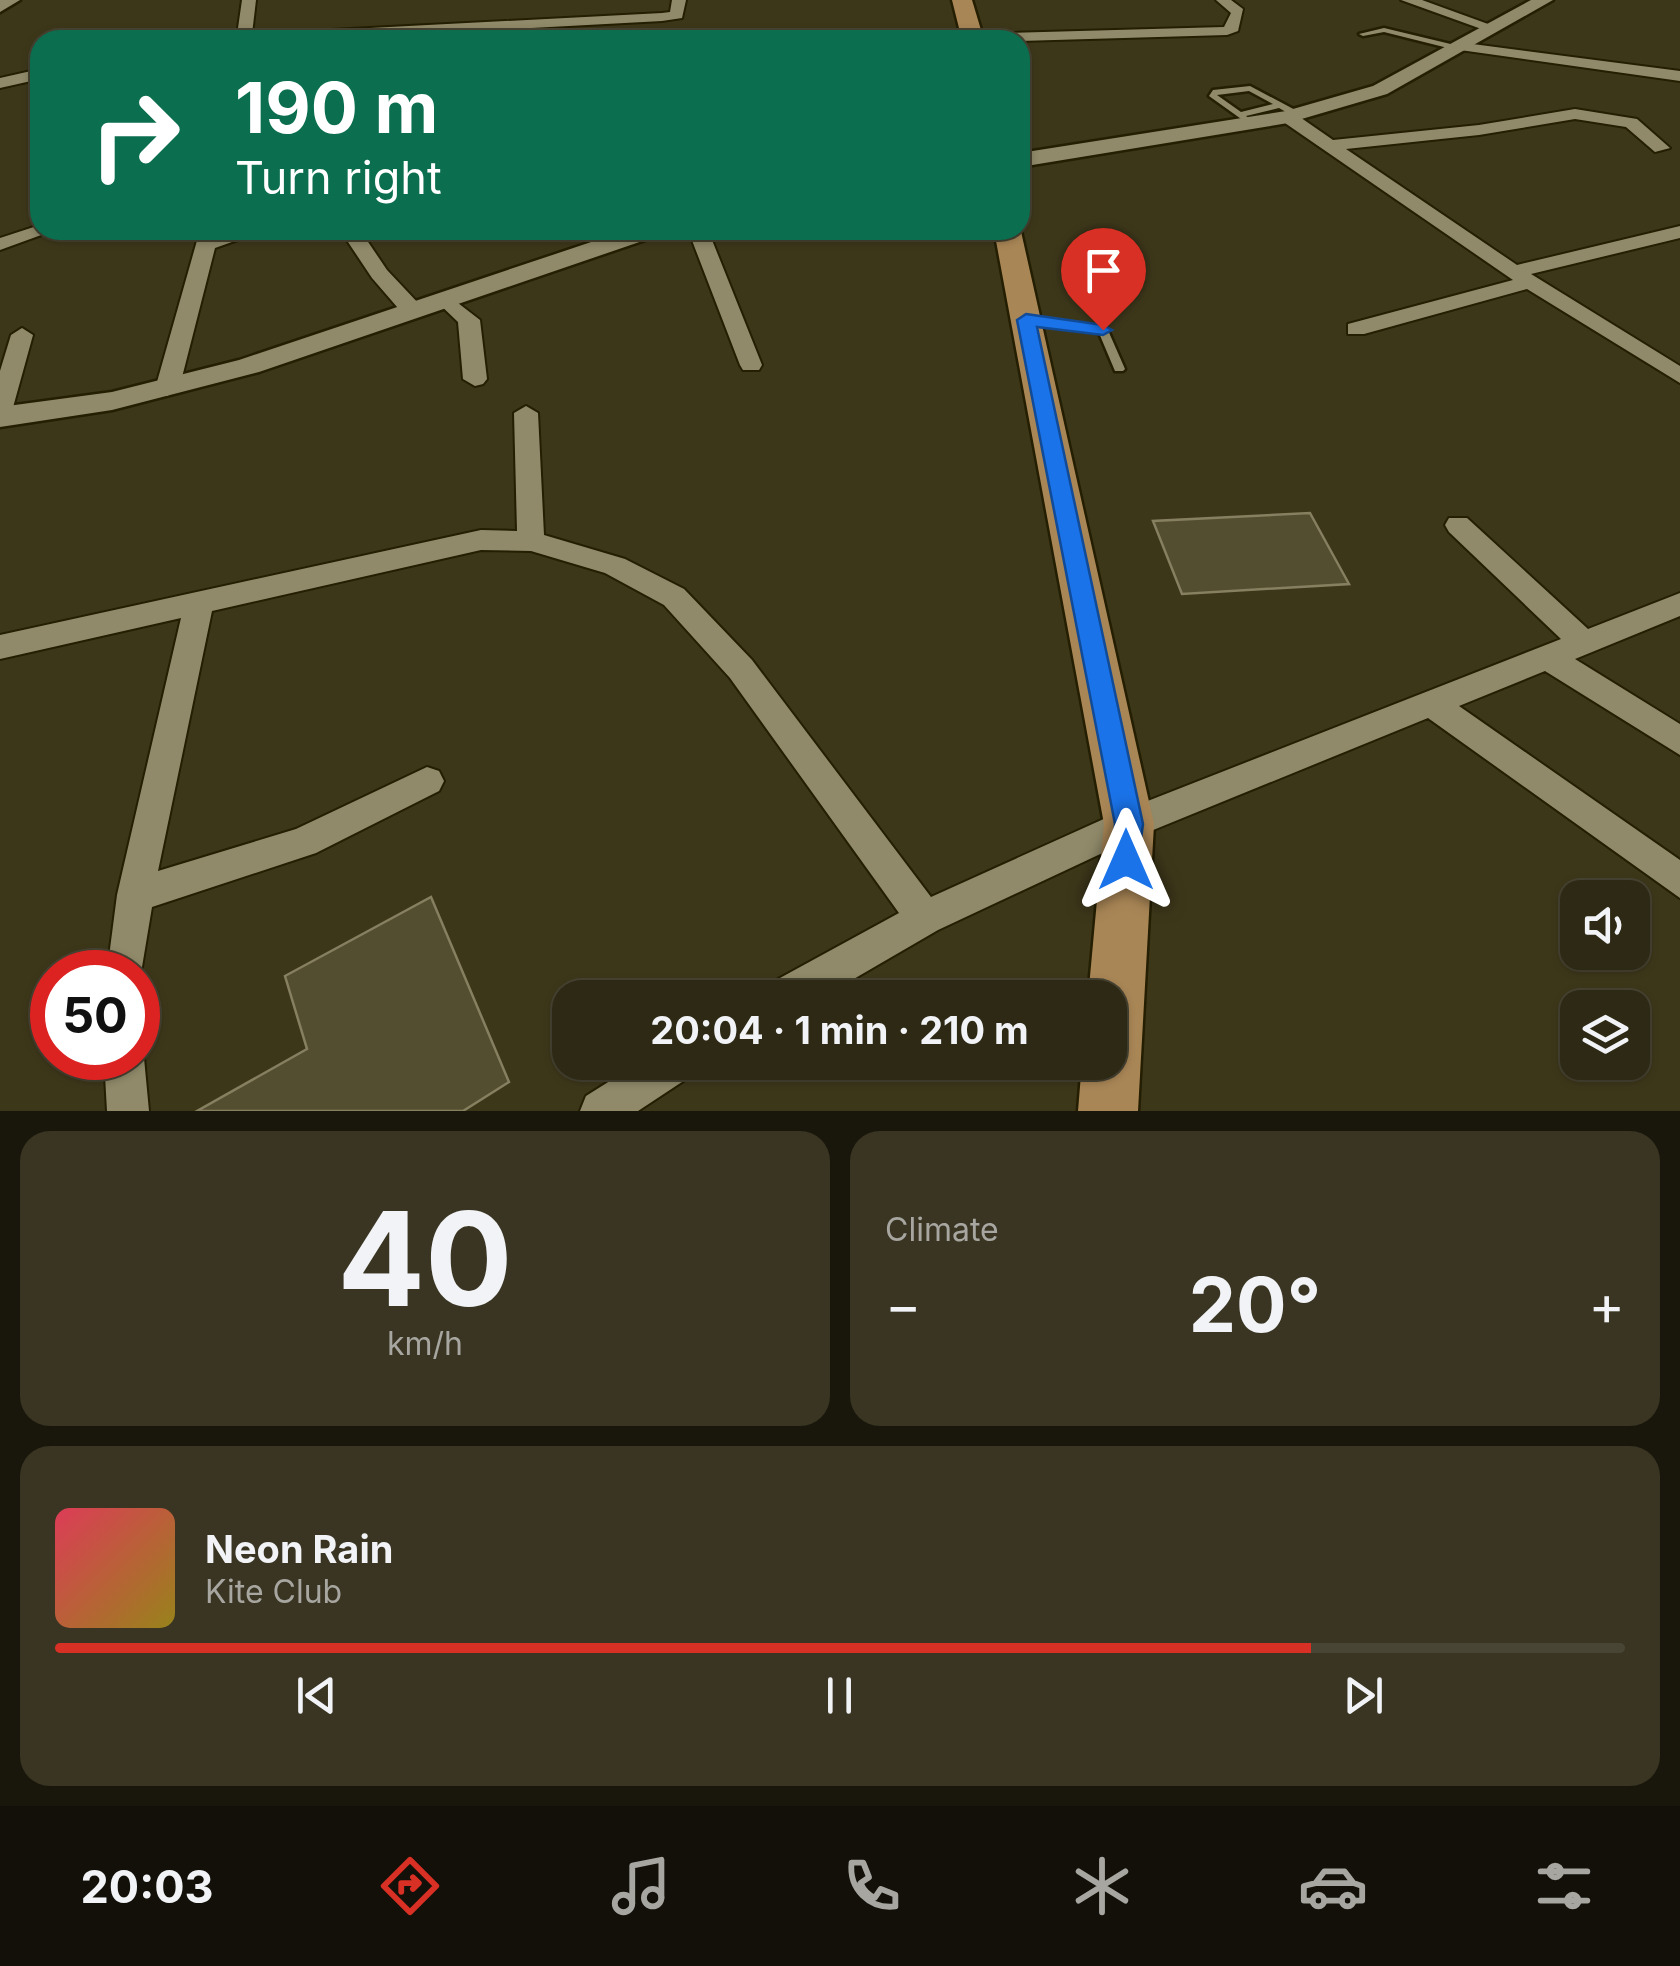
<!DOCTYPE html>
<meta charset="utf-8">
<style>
body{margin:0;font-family:Inter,sans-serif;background:#3a3522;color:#f1f3f6;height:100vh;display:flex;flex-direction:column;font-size:38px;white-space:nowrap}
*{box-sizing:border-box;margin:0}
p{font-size:32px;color:#a7a6a0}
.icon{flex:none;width:55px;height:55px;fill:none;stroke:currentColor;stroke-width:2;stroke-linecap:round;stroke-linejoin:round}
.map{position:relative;height:1111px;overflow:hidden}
.panel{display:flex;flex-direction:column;gap:20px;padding:20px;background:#19170b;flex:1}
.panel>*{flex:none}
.top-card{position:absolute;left:30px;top:30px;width:1000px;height:210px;border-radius:30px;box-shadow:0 2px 8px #0004,0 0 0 2px #494534;background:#0b6e4f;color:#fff;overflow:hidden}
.fabs{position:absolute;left:1560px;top:880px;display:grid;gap:20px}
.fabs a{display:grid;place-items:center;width:90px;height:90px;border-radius:20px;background:#2e2914;box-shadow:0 2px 8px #0004,0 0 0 2px #494534;font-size:50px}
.speed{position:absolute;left:30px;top:950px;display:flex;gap:20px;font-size:50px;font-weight:700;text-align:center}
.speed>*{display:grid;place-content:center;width:130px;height:130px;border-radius:50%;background:#2e2914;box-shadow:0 2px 8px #0004,0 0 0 2px #494534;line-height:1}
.speed .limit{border:15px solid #d22;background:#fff;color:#111}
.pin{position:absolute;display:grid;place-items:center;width:85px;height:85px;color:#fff;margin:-102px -42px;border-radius:50% 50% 50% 0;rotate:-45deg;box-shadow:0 0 10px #0007}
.pin .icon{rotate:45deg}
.me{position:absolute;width:110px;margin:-55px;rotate:0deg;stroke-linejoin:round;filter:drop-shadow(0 0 8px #0008)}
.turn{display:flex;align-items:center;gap:35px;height:210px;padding:0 40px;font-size:45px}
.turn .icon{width:130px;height:130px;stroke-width:2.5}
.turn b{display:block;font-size:70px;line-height:85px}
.big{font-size:75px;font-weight:700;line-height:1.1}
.panel .card{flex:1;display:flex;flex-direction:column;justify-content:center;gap:15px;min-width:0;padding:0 35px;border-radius:30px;background:#3a3522}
.panel .dial{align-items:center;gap:0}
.dial b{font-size:130px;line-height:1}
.song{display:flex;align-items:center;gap:30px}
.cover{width:120px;height:120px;border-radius:15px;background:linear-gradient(135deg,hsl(350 70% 55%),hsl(50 70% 35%))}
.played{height:10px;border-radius:5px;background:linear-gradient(90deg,#d93025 80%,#494534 80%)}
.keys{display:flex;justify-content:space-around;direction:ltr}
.heat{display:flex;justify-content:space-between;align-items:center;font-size:55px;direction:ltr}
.panel .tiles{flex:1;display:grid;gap:20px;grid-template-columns:1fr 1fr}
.card:last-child{grid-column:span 2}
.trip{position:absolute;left:552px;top:980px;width:575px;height:100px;border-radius:30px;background:#2e2914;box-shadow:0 2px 8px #0004,0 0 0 2px #494534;font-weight:700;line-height:100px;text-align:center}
.menu{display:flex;height:160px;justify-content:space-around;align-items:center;background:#121008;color:#a7a6a0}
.menu .icon{width:70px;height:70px}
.menu .selected{color:#d93025}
.menu b{font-size:45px;color:#f1f3f6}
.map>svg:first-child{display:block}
</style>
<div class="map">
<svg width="1680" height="1111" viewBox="0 0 1680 1111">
<rect width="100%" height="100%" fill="#3d371a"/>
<!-- building -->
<path fill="#544e30" stroke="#867f60" stroke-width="2.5" d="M 1310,513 L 1349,584 L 1182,594 L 1153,521 Z
M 431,897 L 509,1082 L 463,1111 L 197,1111 L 307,1049 L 285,976 Z"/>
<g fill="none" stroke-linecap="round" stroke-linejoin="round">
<!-- service casing -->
<g stroke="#241e02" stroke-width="5">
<path id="service" d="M 1384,28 L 1463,47 L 1464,49 L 1460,51 L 1384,32 L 1363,36 L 1359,34 Z
M 1250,86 L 1299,112 L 1300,114 L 1293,116 L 1279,108 L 1246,116 L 1255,123 L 1251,126 L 1209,96 L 1213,90 ZM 1249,91 L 1273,104 L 1241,112 L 1217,95 Z
M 1027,317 L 1107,328 L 1125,369 L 1123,371 L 1115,371 L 1099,333 L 1023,322 L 1022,320 Z"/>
</g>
<!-- minor casing -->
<g stroke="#241e02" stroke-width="4">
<path id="minor" d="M 242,0 L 256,0 L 252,34 L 662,13 L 670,12 L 672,0 L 686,0 L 682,18 L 662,21 L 312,40 L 223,40 L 237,35 Z
M 1216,0 L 1231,0 L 1243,9 L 1238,31 L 1227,35 L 1020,41 L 965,38 L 972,34 L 1224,27 L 1231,13 Z
M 1401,0 L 1422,0 L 1499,28 L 1487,31 Z
M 1465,43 L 1680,71 L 1680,81 L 1460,50 L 1460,44 Z
M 40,69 L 40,79 L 0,88 L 0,78 Z
M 1575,109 L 1637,119 L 1670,148 L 1655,152 L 1626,127 L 1575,119 L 1479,135 L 1346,149 L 1517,265 L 1680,226 L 1680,238 L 1531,274 L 1680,366 L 1680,383 L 1527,289 L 1364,334 L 1348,334 L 1348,324 L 1513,280 L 1282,121 L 1282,113 L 1294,113 L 1333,140 L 1479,125 Z
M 40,225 L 40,230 L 55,230 L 0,250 L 0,238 Z
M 200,230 L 220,230 L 218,235 L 266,230 L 215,248 L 179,389 L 167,396 L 155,389 Z
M 340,230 L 360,230 L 387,270 L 420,305 L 420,315 L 404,315 L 372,278 Z
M 688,230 L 708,230 L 762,365 L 759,370 L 743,370 L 740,365 Z
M 445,293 L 480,320 L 487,379 L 483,384 L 475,386 L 463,379 L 458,322 L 434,299 Z
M 22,328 L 33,335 L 12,411 L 0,418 L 0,371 L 11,335 Z
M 526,406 L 538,413 L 544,535 L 625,559 L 684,589 L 752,660 L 931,897 L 1117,813 L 1561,639 L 1449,532 L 1445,525 L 1449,518 L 1467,518 L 1588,629 L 1680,593 L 1680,616 L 1575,659 L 1680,724 L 1680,755 L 1545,671 L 1459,706 L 1680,860 L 1680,898 L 1428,718 L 1141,835 L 938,930 L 821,998 L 764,998 L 769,984 L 899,913 L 730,678 L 664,605 L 605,573 L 531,551 L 481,550 L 212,611 L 158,871 L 296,829 L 427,767 L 439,771 L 444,781 L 439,791 L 316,853 L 152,907 L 139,985 L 138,972 L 107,972 L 117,895 L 181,618 L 0,659 L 0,635 L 481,530 L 517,531 L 514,413 Z
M 138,1044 L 144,1058 L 149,1111 L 107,1111 L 104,1058 L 138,1058 Z
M 640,1062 L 697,1062 L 691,1076 L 638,1111 L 580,1111 L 586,1096 Z"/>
</g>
<!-- tertiary casing -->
<g stroke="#241e02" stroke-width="5">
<path id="tertiary" d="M 0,0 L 20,0 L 0,12 Z
M 1531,0 L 1553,0 L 1387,94 L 1288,123 L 1020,167 L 1020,153 L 1286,111 L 1373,86 Z
M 627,230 L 663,230 L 660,235 L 259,372 L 112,410 L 0,427 L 0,407 L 112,392 L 239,360 Z"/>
</g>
<!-- secondary casing -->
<g stroke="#241e02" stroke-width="5">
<path id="secondary" d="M 952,0 L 972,0 L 984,40 L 962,40 Z
M 1020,227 L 1154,824 L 1138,1111 L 1078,1111 L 1082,1062 L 1110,1062 L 1110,998 L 1088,998 L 1104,824 L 994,230 Z"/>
</g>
<!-- service -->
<use href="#service" fill="#908a6a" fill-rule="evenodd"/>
<!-- minor -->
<use href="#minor" fill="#908a6a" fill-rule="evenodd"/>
<!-- tertiary -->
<use href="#tertiary" fill="#908a6a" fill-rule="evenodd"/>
<!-- secondary -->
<use href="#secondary" fill="#a98656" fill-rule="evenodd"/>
</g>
<!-- route -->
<path fill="#1a73e8" stroke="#114b97" stroke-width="2.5" d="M 1026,314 L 1103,325 L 1112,330 L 1103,335 L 1037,327 L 1143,824 L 1137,869 L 1126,873 L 1116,869 L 1112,860 L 1115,824 L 1017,320 Z"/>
</svg>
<div class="fabs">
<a><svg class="icon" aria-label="sound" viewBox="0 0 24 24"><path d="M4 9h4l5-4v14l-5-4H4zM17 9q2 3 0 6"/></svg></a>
<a><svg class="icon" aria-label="layers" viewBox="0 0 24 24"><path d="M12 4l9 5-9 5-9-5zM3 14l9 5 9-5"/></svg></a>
</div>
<div class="speed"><div class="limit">50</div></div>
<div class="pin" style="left:1103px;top:330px;background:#d93025"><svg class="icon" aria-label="arrive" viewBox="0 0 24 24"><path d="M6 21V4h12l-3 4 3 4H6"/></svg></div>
<svg class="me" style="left:1126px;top:860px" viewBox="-20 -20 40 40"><path d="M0-17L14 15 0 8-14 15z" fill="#1a73e8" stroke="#fff" stroke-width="4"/></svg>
<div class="trip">20:04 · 1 min · 210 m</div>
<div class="top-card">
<div class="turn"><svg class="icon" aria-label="right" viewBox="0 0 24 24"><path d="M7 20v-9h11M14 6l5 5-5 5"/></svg><div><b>190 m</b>Turn right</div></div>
</div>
</div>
<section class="panel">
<div class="tiles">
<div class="card dial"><b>40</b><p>km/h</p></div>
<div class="card"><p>Climate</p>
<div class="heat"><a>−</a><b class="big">20°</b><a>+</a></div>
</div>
<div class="card">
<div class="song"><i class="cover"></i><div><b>Neon Rain</b><p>Kite Club</p></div></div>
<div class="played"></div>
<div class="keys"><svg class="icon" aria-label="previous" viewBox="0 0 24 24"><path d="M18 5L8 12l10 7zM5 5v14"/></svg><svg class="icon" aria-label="pause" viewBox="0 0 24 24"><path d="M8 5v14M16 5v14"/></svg><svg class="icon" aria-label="next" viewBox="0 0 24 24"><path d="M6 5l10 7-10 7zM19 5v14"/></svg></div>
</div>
</div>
</section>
<nav class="menu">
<b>20:03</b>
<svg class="icon selected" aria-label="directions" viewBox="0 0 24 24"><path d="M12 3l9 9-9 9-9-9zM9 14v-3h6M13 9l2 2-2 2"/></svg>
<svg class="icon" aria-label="music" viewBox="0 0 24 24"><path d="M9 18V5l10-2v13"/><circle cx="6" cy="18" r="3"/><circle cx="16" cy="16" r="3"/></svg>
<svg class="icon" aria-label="phone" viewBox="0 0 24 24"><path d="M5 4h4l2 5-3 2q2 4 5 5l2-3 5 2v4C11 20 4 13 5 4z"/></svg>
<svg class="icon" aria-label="climate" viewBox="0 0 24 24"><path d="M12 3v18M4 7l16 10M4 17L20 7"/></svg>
<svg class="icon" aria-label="car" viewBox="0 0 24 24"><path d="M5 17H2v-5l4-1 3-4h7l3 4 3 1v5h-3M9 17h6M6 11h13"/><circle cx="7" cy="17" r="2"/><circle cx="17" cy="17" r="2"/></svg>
<svg class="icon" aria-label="filters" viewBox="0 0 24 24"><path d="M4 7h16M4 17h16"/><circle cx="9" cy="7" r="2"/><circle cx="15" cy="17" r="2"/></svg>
</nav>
